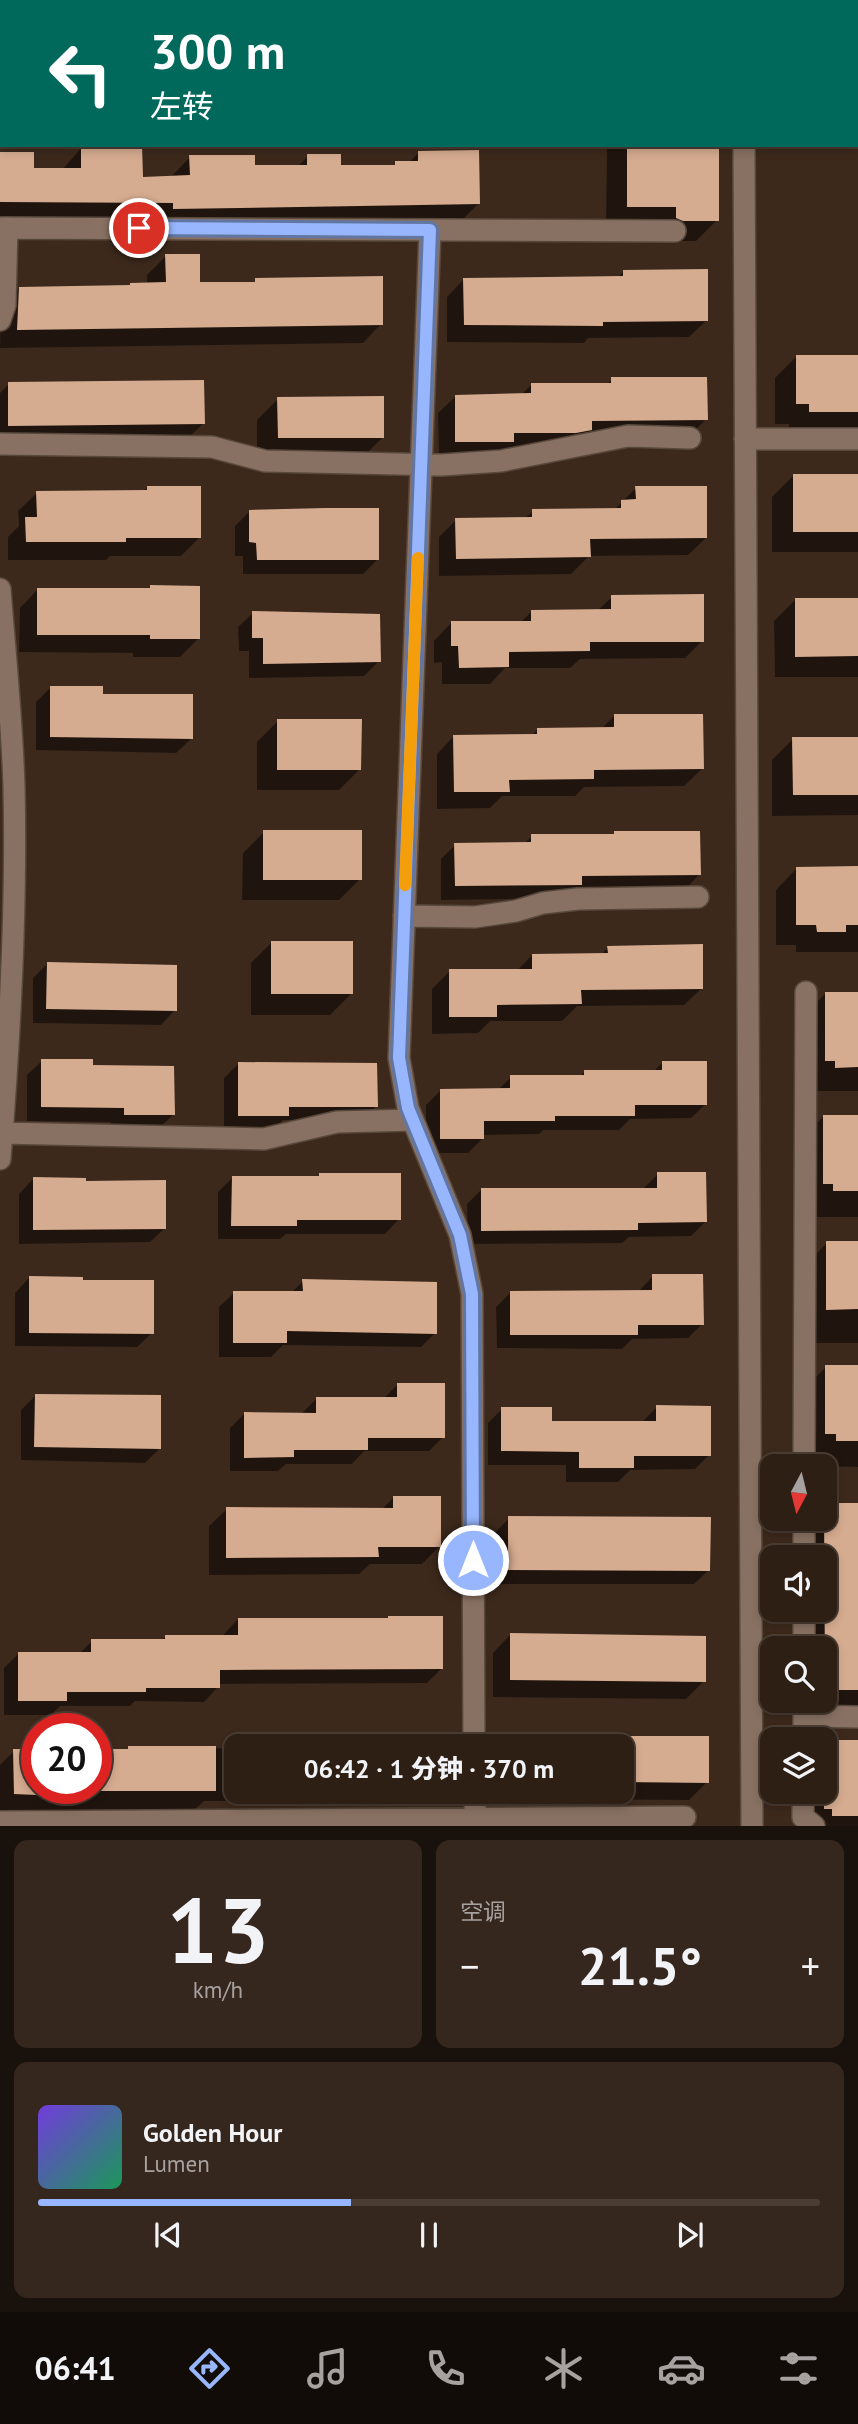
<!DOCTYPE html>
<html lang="zh">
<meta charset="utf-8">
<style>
body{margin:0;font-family:"PT Sans","Noto Sans SC",sans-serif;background:#36271e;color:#f1f3f6;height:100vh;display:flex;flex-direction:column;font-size:26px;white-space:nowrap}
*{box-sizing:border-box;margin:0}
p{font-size:23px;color:#a7a2a0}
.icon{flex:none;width:38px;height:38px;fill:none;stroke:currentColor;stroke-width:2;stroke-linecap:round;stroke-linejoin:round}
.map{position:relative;height:1826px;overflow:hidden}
.side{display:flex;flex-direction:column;gap:14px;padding:14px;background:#19110c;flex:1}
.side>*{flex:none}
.hud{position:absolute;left:0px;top:0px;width:859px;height:147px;box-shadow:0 4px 10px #0003,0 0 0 2px #493d34;background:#00695c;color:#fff;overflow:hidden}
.needle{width:46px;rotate:187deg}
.tools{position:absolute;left:760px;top:1454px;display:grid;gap:14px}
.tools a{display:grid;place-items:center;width:77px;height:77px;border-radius:14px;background:#2e1f15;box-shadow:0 4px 10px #0003,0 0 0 2px #493d34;font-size:35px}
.speed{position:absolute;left:21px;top:1713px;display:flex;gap:14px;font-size:35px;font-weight:700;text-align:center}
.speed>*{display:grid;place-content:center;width:91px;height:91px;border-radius:50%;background:#2e1f15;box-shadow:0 4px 10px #0003,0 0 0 2px #493d34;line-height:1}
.speed .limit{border:10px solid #d22;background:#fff;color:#111}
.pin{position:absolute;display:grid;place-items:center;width:60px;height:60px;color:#fff;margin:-30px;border:4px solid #fff;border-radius:50%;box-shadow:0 2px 7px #0007}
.me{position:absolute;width:77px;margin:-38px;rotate:0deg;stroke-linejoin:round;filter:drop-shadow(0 0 5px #0008)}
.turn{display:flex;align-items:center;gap:24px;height:147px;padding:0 35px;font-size:32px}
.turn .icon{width:91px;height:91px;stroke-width:2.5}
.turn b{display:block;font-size:49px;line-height:60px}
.big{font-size:52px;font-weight:800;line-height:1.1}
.side .tile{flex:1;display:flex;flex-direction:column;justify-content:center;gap:10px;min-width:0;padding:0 24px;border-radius:14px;background:#36271e}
.side .dial{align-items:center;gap:0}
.dial b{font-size:91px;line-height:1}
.song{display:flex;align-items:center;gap:21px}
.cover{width:84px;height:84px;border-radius:10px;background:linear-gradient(135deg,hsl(260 70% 55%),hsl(150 70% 35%))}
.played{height:7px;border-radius:4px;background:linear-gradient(90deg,#97b6fd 40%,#493d34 40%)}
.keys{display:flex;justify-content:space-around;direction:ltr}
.heat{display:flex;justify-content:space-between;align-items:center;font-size:38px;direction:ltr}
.side .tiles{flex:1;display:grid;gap:14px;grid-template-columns:1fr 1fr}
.tile:last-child{grid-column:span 2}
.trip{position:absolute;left:224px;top:1734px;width:410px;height:70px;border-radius:14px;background:#2e1f15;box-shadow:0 4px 10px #0003,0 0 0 2px #493d34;font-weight:800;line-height:70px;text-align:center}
.dock{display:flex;height:112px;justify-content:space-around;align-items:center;background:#120c08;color:#a7a2a0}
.dock .icon{width:49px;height:49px}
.dock .selected{color:#97b6fd}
.dock b{font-size:32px;color:#f1f3f6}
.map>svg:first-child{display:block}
</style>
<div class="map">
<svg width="858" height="1826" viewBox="0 0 858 1826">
<rect width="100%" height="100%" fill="#3d291c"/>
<!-- shadow -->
<path fill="#0007" d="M 607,145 L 717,145 L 717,220 L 696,241 L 661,241 L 606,227 Z
M 82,147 L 141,178 L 170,178 L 190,157 L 253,167 L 297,167 L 308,156 L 339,166 L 393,166 L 396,163 L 409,163 L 419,152 L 478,204 L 458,224 L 0,223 L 0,154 L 32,170 L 62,170 Z
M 166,256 L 198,284 L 381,324 L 363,343 L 0,348 L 1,307 L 19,288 L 128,287 L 147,284 L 147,275 Z
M 623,272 L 707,320 L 689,337 L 588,338 L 584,343 L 447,342 L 447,297 L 464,279 L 617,278 Z
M 858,356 L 858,432 L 789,432 L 789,424 L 775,424 L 775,378 L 796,357 Z
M 612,379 L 706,419 L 689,437 L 557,449 L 503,450 L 495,458 L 439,459 L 438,413 L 456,396 L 521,395 L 531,385 L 606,385 Z
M 9,384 L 203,424 L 188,438 L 0,439 L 0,393 Z
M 278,399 L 383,437 L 362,458 L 257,459 L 257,420 Z
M 858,475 L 858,552 L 772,552 L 772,497 L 793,476 Z
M 147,488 L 199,538 L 181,556 L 110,556 L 106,560 L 8,560 L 8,537 L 19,526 L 18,511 L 37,493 L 143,492 Z
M 636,488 L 706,538 L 688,555 L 589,556 L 571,574 L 439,576 L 439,537 L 456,520 L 524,519 L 533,511 L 614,510 Z
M 250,511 L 377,560 L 363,574 L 243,574 L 243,556 L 235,556 L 235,526 Z
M 38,589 L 198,639 L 180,657 L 133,657 L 133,653 L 19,652 L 20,608 Z
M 612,597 L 702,641 L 685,658 L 580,659 L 570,668 L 505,668 L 490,684 L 442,684 L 442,662 L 434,663 L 434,641 L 451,623 L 520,623 L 531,612 L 597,611 Z
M 795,600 L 858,600 L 858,677 L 775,677 L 774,621 Z
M 253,613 L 379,661 L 364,676 L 249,678 L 249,651 L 239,651 L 238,627 Z
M 51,687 L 101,696 L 191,739 L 176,753 L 36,750 L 36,702 Z
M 614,716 L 702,769 L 684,786 L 584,787 L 575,796 L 502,796 L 490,808 L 437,809 L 437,754 L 454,736 L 531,736 L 537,730 L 601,729 Z
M 278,721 L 360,769 L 339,790 L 257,790 L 257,742 Z
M 858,738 L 858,815 L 772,816 L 772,760 L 793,739 Z
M 264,832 L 360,879 L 339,900 L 242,900 L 243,853 Z
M 532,836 L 699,875 L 685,889 L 566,898 L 441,900 L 441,859 L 455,845 L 524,844 Z
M 797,868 L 858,868 L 858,952 L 796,952 L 796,945 L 776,945 L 776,890 Z
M 272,942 L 351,994 L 330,1015 L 251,1015 L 251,963 Z
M 608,947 L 702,988 L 684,1005 L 577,1006 L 562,1021 L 490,1021 L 478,1033 L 432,1034 L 432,989 L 450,971 L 517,971 L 532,955 L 601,955 Z
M 47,964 L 175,1010 L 161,1025 L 33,1023 L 33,978 Z
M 826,993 L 858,993 L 858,1091 L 811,1091 L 801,1018 Z
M 42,1061 L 91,1067 L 173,1115 L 158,1129 L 111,1129 L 111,1122 L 27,1121 L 27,1075 Z
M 662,1063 L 706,1104 L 691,1118 L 630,1119 L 619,1130 L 543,1130 L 539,1134 L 482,1135 L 482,1139 L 468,1153 L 426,1153 L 426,1105 L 440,1091 L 498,1090 L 511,1077 L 580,1076 L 584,1072 L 654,1071 Z
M 238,1064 L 376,1106 L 362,1121 L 283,1120 L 273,1130 L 224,1130 L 224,1078 Z
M 823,1117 L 858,1117 L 858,1217 L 807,1217 L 796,1144 Z
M 658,1174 L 705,1222 L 691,1236 L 629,1237 L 622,1243 L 468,1244 L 467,1204 L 482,1189 L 642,1190 Z
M 232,1178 L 399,1219 L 385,1234 L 286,1234 L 280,1239 L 218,1239 L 218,1192 Z
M 33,1179 L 84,1183 L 165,1228 L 150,1242 L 19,1244 L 19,1194 Z
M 827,1243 L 858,1243 L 858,1343 L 810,1343 L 800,1270 Z
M 653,1276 L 702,1324 L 688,1338 L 632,1339 L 622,1349 L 497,1348 L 496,1307 L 510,1293 L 639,1291 Z
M 29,1278 L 82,1282 L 152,1333 L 137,1347 L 15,1346 L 15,1293 Z
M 303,1281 L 435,1333 L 421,1347 L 283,1345 L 271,1357 L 219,1357 L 219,1307 L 234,1293 L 291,1293 Z
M 826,1367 L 858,1367 L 858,1467 L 809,1466 L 799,1394 Z
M 397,1385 L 443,1437 L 429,1451 L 364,1451 L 352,1464 L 286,1464 L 278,1471 L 230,1471 L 230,1428 L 244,1414 L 302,1413 L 316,1399 L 384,1398 Z
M 35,1396 L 159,1449 L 145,1463 L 21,1460 L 21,1410 Z
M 657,1407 L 709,1455 L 695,1469 L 630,1470 L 618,1482 L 566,1482 L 566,1465 L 488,1465 L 488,1423 L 502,1409 L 550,1422 L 643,1421 Z
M 393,1498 L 440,1546 L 422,1564 L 370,1564 L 359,1574 L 209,1575 L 209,1526 L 227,1509 L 382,1509 Z
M 858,1505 L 858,1716 L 808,1716 L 798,1701 L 824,1701 L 824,1648 L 798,1648 L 798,1610 L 824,1610 L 824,1558 L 798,1558 L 810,1519 L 824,1519 Z
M 509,1518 L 709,1570 L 694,1584 L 494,1584 L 495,1533 Z
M 238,1619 L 442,1668 L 427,1683 L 218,1684 L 218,1687 L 204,1702 L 135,1701 L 130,1706 L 60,1706 L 51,1715 L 4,1715 L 4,1668 L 18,1654 L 79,1654 L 92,1641 L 161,1641 L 165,1637 L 224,1636 L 224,1634 Z
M 510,1635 L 704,1681 L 686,1699 L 493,1697 L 493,1653 Z
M 352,1733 L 437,1733 L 438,1746 L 236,1746 L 236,1792 L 422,1792 L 417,1797 L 311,1797 L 306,1801 L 204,1801 L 193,1811 L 0,1815 L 0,1765 L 14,1751 L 37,1788 L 96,1788 L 96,1750 L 231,1748 L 241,1737 L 347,1737 Z
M 508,1737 L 707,1737 L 707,1782 L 689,1800 L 490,1799 L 490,1792 L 621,1792 L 621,1746 L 499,1746 Z
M 858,1742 L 858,1826 L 796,1826 L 796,1792 L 824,1792 Z"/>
<!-- building -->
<path fill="#d6ac90" d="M 142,145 L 143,177 L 190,175 L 189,155 L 255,155 L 255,165 L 307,165 L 307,154 L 341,154 L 341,165 L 395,165 L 395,161 L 418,161 L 418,151 L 479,150 L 480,204 L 173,209 L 173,203 L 0,202 L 0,152 L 34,152 L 34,168 L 81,168 L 81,146 Z
M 627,145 L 719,145 L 719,221 L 683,221 L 676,218 L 676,207 L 627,207 Z
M 165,254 L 200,254 L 200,282 L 255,282 L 255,278 L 383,276 L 383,325 L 17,330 L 19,287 L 130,285 L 130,283 L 166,282 Z
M 708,269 L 708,321 L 603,322 L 603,326 L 464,325 L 463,278 L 623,276 L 623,270 Z
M 796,355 L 858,355 L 858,412 L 809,412 L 809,404 L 796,404 Z
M 611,377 L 707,377 L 708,420 L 592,421 L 592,430 L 576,433 L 514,433 L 514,442 L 455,442 L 455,395 L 531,393 L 531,383 L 611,383 Z
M 204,380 L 205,424 L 8,426 L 8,382 Z
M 384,396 L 384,438 L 278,438 L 277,397 Z
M 793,474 L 858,474 L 858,532 L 793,532 Z
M 147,486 L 201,486 L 201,538 L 126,538 L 126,542 L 26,542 L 25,517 L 37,517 L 36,491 L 147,490 Z
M 635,486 L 707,486 L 707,538 L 590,539 L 591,557 L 456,559 L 455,518 L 532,517 L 532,509 L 621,508 L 621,500 L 636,499 Z
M 325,508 L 379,508 L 379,560 L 257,560 L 256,543 L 249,542 L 249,510 Z
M 150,585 L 200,586 L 200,639 L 150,639 L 150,635 L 37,635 L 37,588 L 150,588 Z
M 704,594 L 704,642 L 590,642 L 590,651 L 509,652 L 509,667 L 459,668 L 458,646 L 451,646 L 451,621 L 531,621 L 531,610 L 611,609 L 611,595 Z
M 795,598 L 858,598 L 858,656 L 795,657 Z
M 252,611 L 380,614 L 381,662 L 263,664 L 263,638 L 252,638 Z
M 50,686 L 103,686 L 103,694 L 193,694 L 193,739 L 50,737 Z
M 614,714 L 703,714 L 704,769 L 594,770 L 594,779 L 509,780 L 510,792 L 454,792 L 453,735 L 537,734 L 537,728 L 614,727 Z
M 277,719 L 362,719 L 361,770 L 277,770 Z
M 792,737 L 858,737 L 858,795 L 793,795 Z
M 263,830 L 362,830 L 362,880 L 263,880 Z
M 614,831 L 700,831 L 701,875 L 582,876 L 582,885 L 455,886 L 454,843 L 531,842 L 531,834 L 614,834 Z
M 858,866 L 858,925 L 846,925 L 846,932 L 817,932 L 816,925 L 796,925 L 796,867 Z
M 271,941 L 353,941 L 353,994 L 271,994 Z
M 703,944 L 703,989 L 581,990 L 582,1004 L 497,1005 L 497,1017 L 449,1017 L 449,969 L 532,969 L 532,954 L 608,953 L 607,946 Z
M 47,962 L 177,965 L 177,1011 L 46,1009 Z
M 825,992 L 858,992 L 858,1067 L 835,1068 L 835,1061 L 825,1061 Z
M 41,1059 L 93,1059 L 93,1065 L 174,1066 L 175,1115 L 124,1115 L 124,1108 L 41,1107 Z
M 662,1061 L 707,1061 L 707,1105 L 635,1105 L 635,1116 L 555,1116 L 555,1121 L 484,1121 L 484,1139 L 440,1139 L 440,1089 L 510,1088 L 510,1075 L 584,1075 L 584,1070 L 662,1070 Z
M 238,1062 L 377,1063 L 378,1107 L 289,1107 L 289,1116 L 238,1116 Z
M 823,1115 L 858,1115 L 858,1191 L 833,1191 L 833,1184 L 823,1184 Z
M 657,1172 L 706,1172 L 707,1222 L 638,1223 L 638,1230 L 481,1231 L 481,1188 L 657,1188 Z
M 319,1173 L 401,1173 L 401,1220 L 297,1220 L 297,1226 L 231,1226 L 232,1176 L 319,1176 Z
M 33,1177 L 86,1178 L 86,1181 L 166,1180 L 166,1229 L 33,1230 Z
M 826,1241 L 858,1241 L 858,1309 L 826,1310 Z
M 652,1274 L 703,1274 L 704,1325 L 638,1325 L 638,1335 L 510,1335 L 510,1291 L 652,1290 Z
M 29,1276 L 83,1277 L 83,1280 L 154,1280 L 154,1334 L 29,1333 Z
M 302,1279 L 437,1282 L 437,1334 L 287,1331 L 287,1343 L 233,1343 L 233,1291 L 303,1291 Z
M 825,1365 L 858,1365 L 858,1441 L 836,1441 L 836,1434 L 825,1434 Z
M 397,1383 L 445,1383 L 445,1438 L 368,1438 L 368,1450 L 294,1450 L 294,1457 L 244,1458 L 244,1412 L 316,1413 L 316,1397 L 397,1397 Z
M 35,1394 L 161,1395 L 161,1449 L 34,1447 Z
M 656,1405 L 711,1406 L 711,1456 L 634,1456 L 634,1468 L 579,1468 L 579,1452 L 501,1451 L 501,1407 L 552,1407 L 552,1421 L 656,1421 Z
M 393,1496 L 441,1496 L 441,1547 L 378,1547 L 379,1557 L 226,1558 L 226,1507 L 393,1508 Z
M 824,1503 L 858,1503 L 858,1690 L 835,1690 L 835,1683 L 825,1683 Z
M 508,1516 L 711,1517 L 710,1571 L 508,1570 Z
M 388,1616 L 443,1616 L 443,1669 L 220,1670 L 220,1688 L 146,1688 L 146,1692 L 67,1692 L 67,1701 L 18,1701 L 18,1652 L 91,1652 L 91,1639 L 165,1639 L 165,1635 L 238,1635 L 238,1618 L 388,1618 Z
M 510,1633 L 706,1636 L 706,1682 L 510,1680 Z
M 622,1736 L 709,1736 L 709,1783 L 622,1782 Z
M 824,1740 L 858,1740 L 858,1816 L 832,1816 L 832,1809 L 824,1809 Z
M 128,1746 L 216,1746 L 216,1791 L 96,1791 L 96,1749 L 128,1749 Z
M 13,1749 L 37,1749 L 37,1795 L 14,1794 Z"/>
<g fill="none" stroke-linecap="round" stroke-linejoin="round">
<!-- minor casing -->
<g stroke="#58483c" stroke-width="24">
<path id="minor" d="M 752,2 L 752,0
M 0,6 L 2,6
M 0,49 L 2,49
M 858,55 L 858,56
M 858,102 L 858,103
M 744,145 L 752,1826
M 0,228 L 675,231
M 430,230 L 399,1058 L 408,1108 L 460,1235 L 472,1294 L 474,1746
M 0,320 L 5,305 L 7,228
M 745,439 L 858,439
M 0,444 L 212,447 L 265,461 L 442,465 L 501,461 L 628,436 L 690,438
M 0,589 C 5,654 12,720 14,786 C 17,910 10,1035 0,1159
M 404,916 L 475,917 L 516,911 L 543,903 L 578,899 L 698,897
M 2,1133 L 264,1139 L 337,1122 L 413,1120
M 804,1466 L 806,992
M 804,1558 L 804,1519
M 804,1648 L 804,1610
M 804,1716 L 858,1717
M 804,1740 L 804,1701
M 475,1792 L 475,1818
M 803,1792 L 803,1817 L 814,1826
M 0,1822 L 685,1817"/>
</g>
<!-- minor -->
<use href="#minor" stroke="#887162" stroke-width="21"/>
</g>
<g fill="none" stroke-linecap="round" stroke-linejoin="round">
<!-- route casing -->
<g stroke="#6276a4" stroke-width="18">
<path id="route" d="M 139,228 L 430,230 L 399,1058 L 408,1108 L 460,1235 L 472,1294 L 473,1560"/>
</g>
<!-- route -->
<use href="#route" stroke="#97b6fd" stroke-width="12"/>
<!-- slow -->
<path stroke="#f59e0b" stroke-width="12" d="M 405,885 L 418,558"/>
</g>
</svg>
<div class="tools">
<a><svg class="needle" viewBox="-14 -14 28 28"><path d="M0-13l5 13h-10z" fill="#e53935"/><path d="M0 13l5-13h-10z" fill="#a7a2a0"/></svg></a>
<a><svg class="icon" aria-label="sound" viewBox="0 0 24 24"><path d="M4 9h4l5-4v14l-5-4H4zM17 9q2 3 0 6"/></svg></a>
<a><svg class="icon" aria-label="search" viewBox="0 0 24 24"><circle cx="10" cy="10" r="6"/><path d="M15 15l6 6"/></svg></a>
<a><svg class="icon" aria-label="layers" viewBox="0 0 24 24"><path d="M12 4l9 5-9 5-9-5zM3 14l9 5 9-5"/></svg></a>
</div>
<div class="speed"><div class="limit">20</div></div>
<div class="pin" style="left:139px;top:228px;background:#d93025"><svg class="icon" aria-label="arrive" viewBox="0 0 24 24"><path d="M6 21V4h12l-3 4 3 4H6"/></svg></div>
<svg class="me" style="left:473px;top:1560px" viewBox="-20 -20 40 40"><circle r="17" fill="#97b6fd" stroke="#fff" stroke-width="3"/><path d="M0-11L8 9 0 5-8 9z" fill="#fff"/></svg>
<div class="trip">06:42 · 1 分钟 · 370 m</div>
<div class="hud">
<div class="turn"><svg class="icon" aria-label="left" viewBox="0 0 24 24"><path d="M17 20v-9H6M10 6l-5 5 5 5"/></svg><div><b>300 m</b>左转</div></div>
</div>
</div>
<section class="side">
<div class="tiles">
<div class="tile dial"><b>13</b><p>km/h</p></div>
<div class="tile"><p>空调</p>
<div class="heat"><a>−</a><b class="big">21.5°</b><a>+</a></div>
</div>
<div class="tile">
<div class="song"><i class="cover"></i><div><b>Golden Hour</b><p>Lumen</p></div></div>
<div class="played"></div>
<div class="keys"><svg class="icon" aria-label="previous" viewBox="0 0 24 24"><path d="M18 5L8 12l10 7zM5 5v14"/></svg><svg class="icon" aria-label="pause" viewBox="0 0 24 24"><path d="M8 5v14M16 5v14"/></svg><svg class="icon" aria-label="next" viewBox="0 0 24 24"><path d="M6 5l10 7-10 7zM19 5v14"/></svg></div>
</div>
</div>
</section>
<nav class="dock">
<b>06:41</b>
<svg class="icon selected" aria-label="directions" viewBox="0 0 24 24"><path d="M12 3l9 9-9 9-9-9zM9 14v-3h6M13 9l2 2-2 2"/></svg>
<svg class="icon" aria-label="music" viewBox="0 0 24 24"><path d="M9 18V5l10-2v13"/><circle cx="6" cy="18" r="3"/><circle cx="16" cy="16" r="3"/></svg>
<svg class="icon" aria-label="phone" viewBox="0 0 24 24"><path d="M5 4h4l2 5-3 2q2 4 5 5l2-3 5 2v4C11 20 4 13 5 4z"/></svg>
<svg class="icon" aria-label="climate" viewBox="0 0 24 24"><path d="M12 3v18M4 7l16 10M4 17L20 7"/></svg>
<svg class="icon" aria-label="car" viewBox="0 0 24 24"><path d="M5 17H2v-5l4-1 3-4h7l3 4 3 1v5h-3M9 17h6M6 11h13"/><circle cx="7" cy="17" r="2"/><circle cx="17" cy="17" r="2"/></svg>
<svg class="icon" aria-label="filters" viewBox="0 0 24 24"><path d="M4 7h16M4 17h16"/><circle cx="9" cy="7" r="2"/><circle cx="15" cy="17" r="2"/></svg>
</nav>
